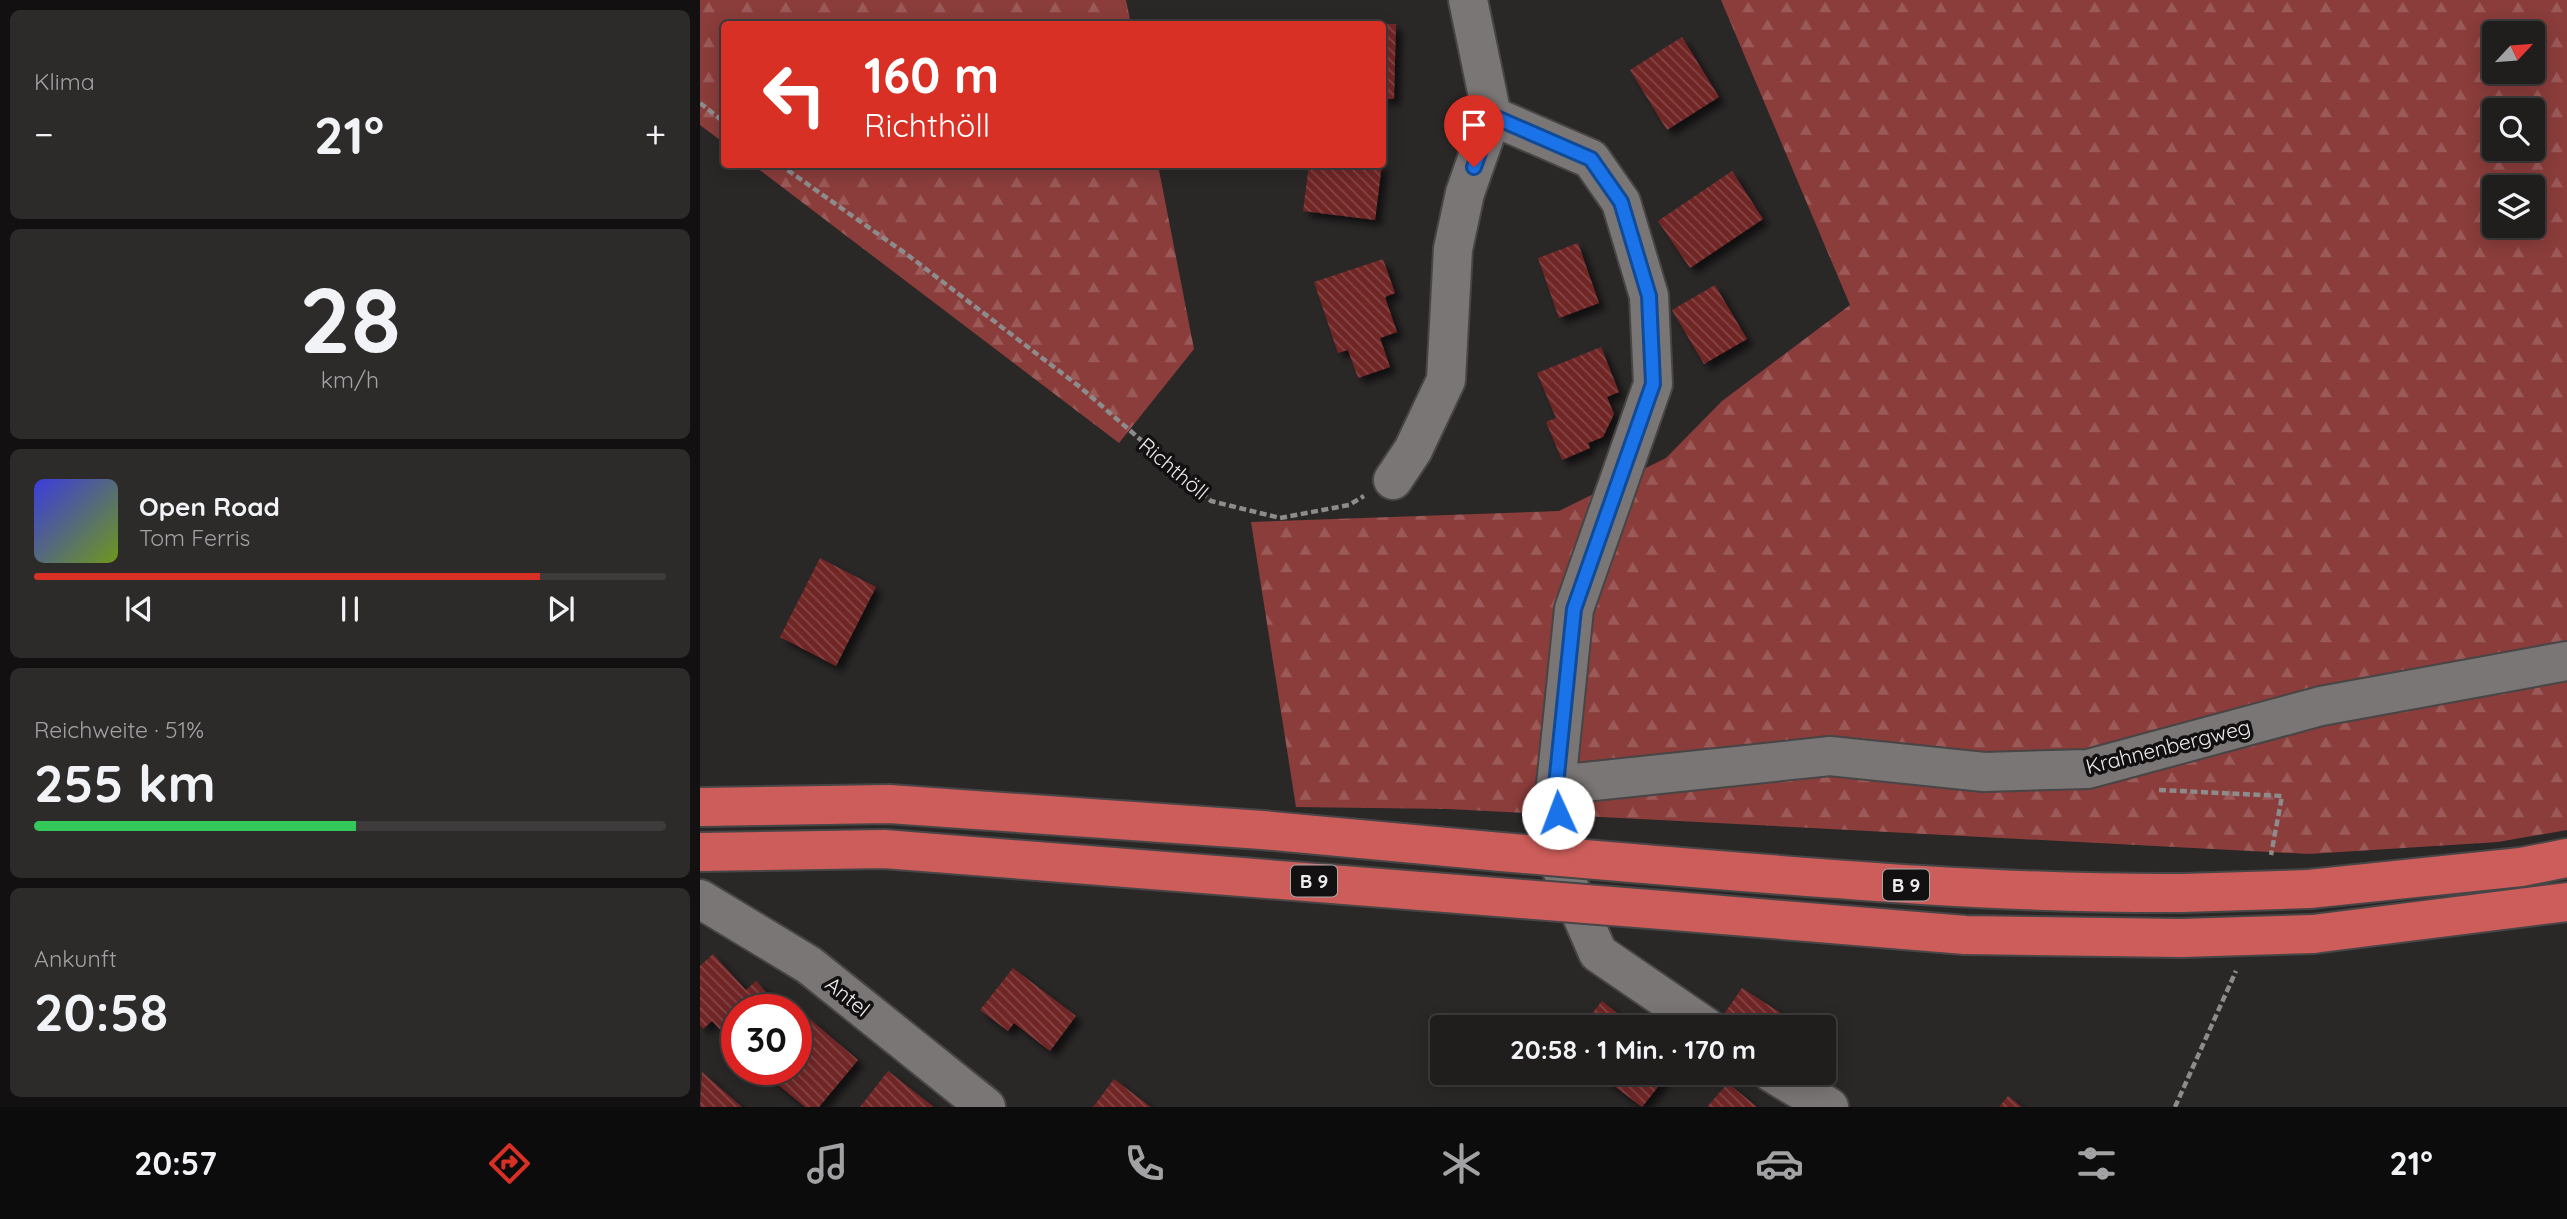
<!DOCTYPE html>
<html lang="de">
<meta charset="utf-8">
<style>
body{margin:0;font-family:Quicksand,sans-serif;background:#2d2a2a;color:#f1f3f6;height:100vh;display:flex;flex-direction:column;font-size:26px;white-space:nowrap}
*{box-sizing:border-box;margin:0}
p{font-size:23px;color:#a2a2a4}
.icon{flex:none;width:38px;height:38px;fill:none;stroke:currentColor;stroke-width:2;stroke-linecap:round;stroke-linejoin:round}
.map{position:relative;flex:1;overflow:hidden}
.drawer{display:flex;flex-direction:column;gap:10px;padding:10px;background:#121010;width:700px}
.drawer>*{flex:none}
.guide{position:absolute;left:21px;top:21px;width:665px;height:147px;border-radius:7px;box-shadow:0 4px 18px #0003,0 0 0 2px #3d3b3b;background:#d93025;color:#fff;overflow:hidden}
.needle{width:46px;rotate:64deg}
.fabs{position:absolute;left:1782px;top:21px;display:grid;gap:14px}
.fabs a{display:grid;place-items:center;width:63px;height:63px;border-radius:7px;background:#201d1d;box-shadow:0 4px 18px #0003,0 0 0 2px #3d3b3b;font-size:35px}
.speed{position:absolute;left:21px;top:994px;display:flex;gap:14px;font-size:35px;font-weight:700;text-align:center}
.speed>*{display:grid;place-content:center;width:91px;height:91px;border-radius:50%;background:#201d1d;box-shadow:0 4px 18px #0003,0 0 0 2px #3d3b3b;line-height:1}
.speed .limit{border:10px solid #d22;background:#fff;color:#111}
.pin{position:absolute;display:grid;place-items:center;width:60px;height:60px;color:#fff;margin:-72px -30px;border-radius:50% 50% 50% 0;rotate:-45deg;box-shadow:0 0 7px #0007}
.pin .icon{rotate:45deg}
.me{position:absolute;width:77px;margin:-38px;rotate:358deg;stroke-linejoin:round;filter:drop-shadow(0 0 5px #0008)}
.turn{display:flex;align-items:center;gap:24px;height:147px;padding:0 28px;font-size:32px}
.turn .icon{width:91px;height:91px;stroke-width:2.5}
.turn b{display:block;font-size:49px;line-height:60px}
.big{font-size:52px;font-weight:800;line-height:1.1}
.drawer .tile{flex:1;display:flex;flex-direction:column;justify-content:center;gap:10px;min-width:0;padding:0 24px;border-radius:10px;background:#2d2a2a}
.drawer .dial{align-items:center;gap:0}
.dial b{font-size:91px;line-height:1}
.song{display:flex;align-items:center;gap:21px}
.cover{width:84px;height:84px;border-radius:10px;background:linear-gradient(135deg,hsl(240 70% 55%),hsl(80 70% 35%))}
.played{height:7px;border-radius:4px;background:linear-gradient(90deg,#d93025 80%,#3d3b3b 80%)}
.keys{display:flex;justify-content:space-around;direction:ltr}
.heat{display:flex;justify-content:space-between;align-items:center;font-size:38px;direction:ltr}
.charge{height:10px;border-radius:5px;background:linear-gradient(90deg,#34c759 51%,#3d3b3b 0)}
.trip{position:absolute;left:730px;top:1015px;width:406px;height:70px;border-radius:7px;background:#201d1d;box-shadow:0 4px 18px #0003,0 0 0 2px #3d3b3b;font-weight:800;line-height:70px;text-align:center}
.menu{display:flex;height:112px;justify-content:space-around;align-items:center;background:#0d0c0c;color:#a2a2a4}
.menu .icon{width:49px;height:49px}
.menu .selected{color:#d93025}
.menu b{font-size:32px;color:#f1f3f6}
main{display:flex;flex:1;min-height:0}
.map>svg:first-child{display:block}
</style>
<main>
<section class="drawer">
<div class="tile"><p>Klima</p>
<div class="heat"><a>−</a><b class="big">21°</b><a>+</a></div>
</div>
<div class="tile dial"><b>28</b><p>km/h</p></div>
<div class="tile">
<div class="song"><i class="cover"></i><div><b>Open Road</b><p>Tom Ferris</p></div></div>
<div class="played"></div>
<div class="keys"><svg class="icon" aria-label="previous" viewBox="0 0 24 24"><path d="M18 5L8 12l10 7zM5 5v14"/></svg><svg class="icon" aria-label="pause" viewBox="0 0 24 24"><path d="M8 5v14M16 5v14"/></svg><svg class="icon" aria-label="next" viewBox="0 0 24 24"><path d="M6 5l10 7-10 7zM19 5v14"/></svg></div>
</div>
<div class="tile"><p>Reichweite · 51%</p><b class="big">255 km</b><div class="charge"></div></div>
<div class="tile"><p>Ankunft</p><b class="big">20:58</b></div>
</section>
<div class="map">
<svg width="1867" height="1107" viewBox="0 0 1867 1107">
<defs>
<pattern id="forest-firs" width="22" height="20" patternUnits="userSpaceOnUse" patternTransform="scale(1.75)"><rect width="22" height="20" fill="#8a3d3b"/><path d="M5 1l3.5 6h-7zM16 11l3.5 6h-7z" fill="#9b5958"/></pattern>
<pattern id="building-back-hatch" width="6" height="6" patternUnits="userSpaceOnUse" patternTransform="scale(1.75)"><rect width="6" height="6" fill="#712626"/><path d="M-1 5l2 2M0 0l6 6M5-1l2 2" fill="none" stroke="#864646"/></pattern>
<filter id="shadow"><feDropShadow dx="6" dy="6" stdDeviation="3.5" flood-color="#0009"/></filter>
</defs>
<rect width="100%" height="100%" fill="#2a2727"/>
<!-- forest -->
<path fill="url(#forest-firs)" fill-rule="evenodd" d="M 0,0 L 426,0 L 431,24 L 24,24 L 24,143 L 0,125 Z
M 1021,0 L 1867,0 L 1867,830 L 1798,842 L 1609,854 L 748,809 L 596,807 L 551,522 L 859,511 L 966,458 L 1022,401 L 1150,305 ZM 1794,33 L 1832,33 L 1832,72 L 1794,72 ZM 1794,110 L 1832,110 L 1832,149 L 1794,149 ZM 1794,187 L 1832,187 L 1832,226 L 1794,226 Z
M 53,165 L 458,165 L 494,349 L 419,443 Z"/>
<!-- building -->
<path fill="url(#building-back-hatch)" filter="url(#shadow)" d="M 682,24 L 696,24 L 694,99 L 682,99 Z
M 982,37 L 1019,97 L 967,130 L 930,70 Z
M 609,164 L 682,164 L 675,220 L 603,211 Z
M 1032,171 L 1063,219 L 990,268 L 958,221 Z
M 878,243 L 899,303 L 859,318 L 838,258 Z
M 683,259 L 695,293 L 685,297 L 697,332 L 680,338 L 690,367 L 658,378 L 648,350 L 638,353 L 614,282 Z
M 1015,285 L 1047,339 L 1004,364 L 972,310 Z
M 901,347 L 919,392 L 907,397 L 914,414 L 903,437 L 888,443 L 890,448 L 862,460 L 846,422 L 856,418 L 837,373 Z
M 120,558 L 176,587 L 136,666 L 80,637 Z
M 13,954 L 46,990 L 56,981 L 82,1010 L 37,1010 L 37,1048 L 12,1021 L 3,1029 L 0,1025 L 0,966 Z
M 313,968 L 376,1016 L 350,1051 L 314,1023 L 308,1031 L 280,1010 Z
M 1042,988 L 1098,1024 L 1096,1027 L 1038,1027 L 1022,1017 Z
M 902,1001 L 935,1027 L 881,1027 Z
M 110,1019 L 158,1060 L 119,1107 L 105,1107 L 65,1074 L 69,1069 L 96,1069 L 96,1036 Z
M 188,1071 L 234,1107 L 160,1107 Z
M 2,1072 L 42,1107 L 0,1107 Z
M 897,1073 L 969,1073 L 942,1107 Z
M 414,1079 L 447,1104 L 451,1107 L 393,1107 Z
M 1028,1083 L 1057,1107 L 1007,1107 Z
M 1308,1096 L 1322,1107 L 1299,1107 Z"/>
<g fill="none" stroke-linecap="round" stroke-linejoin="round">
<!-- minor casing -->
<g stroke="#474545" stroke-width="42">
<path id="minor" d="M 768,0 L 792,116 L 891,159 L 921,202 L 949,296 L 953,384 L 874,609 L 856,785 L 861,868 L 898,953 L 1006,1027
M 693,480 L 713,450 L 746,380 L 753,249 L 765,193 L 792,116
M 856,785 L 1130,756 L 1284,772 L 1388,769 L 1621,706 L 1867,661
M 0,899 L 109,965 L 286,1107
M 1072,1073 L 1129,1107"/>
</g>
<!-- highway casing -->
<g stroke="#474545" stroke-width="42">
<path id="highway" d="M 0,807 L 189,804 L 562,830 L 801,852
M 0,852 L 184,849 L 822,899
M 932,863 C 1115,878 1298,894 1482,893
M 1609,889 L 1821,867 L 1867,858
M 962,910 L 1265,935 L 1481,938
M 1613,934 L 1867,902"/>
</g>
<!-- path -->
<path stroke="#8d8b8b" stroke-width="4.5" stroke-dasharray="7 3.5" stroke-linecap="butt" d="M 0,103 L 24,122
M 79,164 L 209,256 L 380,387 L 511,501 L 580,518 L 649,505 L 664,496
M 1459,790 L 1582,796 L 1571,855
M 1475,1107 L 1536,971"/>
<!-- minor -->
<use href="#minor" stroke="#7a7675" stroke-width="38"/>
<!-- highway -->
<use href="#highway" stroke="#cd5d5a" stroke-width="38"/>
<!-- highway-bridge casing -->
<g stroke="#474545" stroke-width="42" stroke-linecap="butt">
<path id="highway-bridge" d="M 801,852 L 932,863
M 1482,893 L 1609,889
M 822,899 L 962,910
M 1481,938 L 1613,934"/>
</g>
<!-- highway-bridge -->
<use href="#highway-bridge" stroke="#cd5d5a" stroke-width="38"/>
</g>
<g fill="none" stroke-linecap="round" stroke-linejoin="round">
<!-- route casing -->
<g stroke="#114b97" stroke-width="18">
<path id="route" d="M 774,167 L 792,116 L 891,159 L 921,202 L 949,296 L 953,384 L 874,609 L 856,785 L 858,813"/>
</g>
<!-- route -->
<use href="#route" stroke="#1a73e8" stroke-width="12"/>
</g>
<g text-anchor="middle" dominant-baseline="central" stroke-width="7" stroke-linejoin="round" paint-order="stroke">
<!-- shield labels -->
<g fill="#121010" stroke="#aba9a9" stroke-width="2">
<rect x="591" y="865.5" width="46" height="31" rx="5"/>
<rect x="1183" y="869.5" width="46" height="31" rx="5"/>
</g>
<g font-size="19" font-weight="bold" fill="#edebeb">
<text x="614" y="881">B 9</text>
<text x="1206" y="885">B 9</text>
</g>
<!-- street labels -->
<g font-size="21" fill="#edebeb" stroke="#121010">
<text transform="translate(474 468) rotate(40)">Richthöll</text>
<text transform="translate(1468 746) rotate(-14)">Krahnenbergweg</text>
<text transform="translate(148 996) rotate(39)">Antel</text>
</g>
</g>
</svg>
<div class="fabs">
<a><svg class="needle" viewBox="-14 -14 28 28"><path d="M0-13l5 13h-10z" fill="#e53935"/><path d="M0 13l5-13h-10z" fill="#a2a2a4"/></svg></a>
<a><svg class="icon" aria-label="search" viewBox="0 0 24 24"><circle cx="10" cy="10" r="6"/><path d="M15 15l6 6"/></svg></a>
<a><svg class="icon" aria-label="layers" viewBox="0 0 24 24"><path d="M12 4l9 5-9 5-9-5zM3 14l9 5 9-5"/></svg></a>
</div>
<div class="speed"><div class="limit">30</div></div>
<div class="pin" style="left:774px;top:167px;background:#d93025"><svg class="icon" aria-label="arrive" viewBox="0 0 24 24"><path d="M6 21V4h12l-3 4 3 4H6"/></svg></div>
<svg class="me" style="left:858px;top:813px" viewBox="-20 -20 40 40"><circle r="19" fill="#fff"/><path d="M0-13L10 11 0 6-10 11z" fill="#1a73e8"/></svg>
<div class="trip">20:58 · 1 Min. · 170 m</div>
<div class="guide">
<div class="turn"><svg class="icon" aria-label="left" viewBox="0 0 24 24"><path d="M17 20v-9H6M10 6l-5 5 5 5"/></svg><div><b>160 m</b>Richthöll</div></div>
</div>
</div>
</main>
<nav class="menu">
<b>20:57</b>
<svg class="icon selected" aria-label="directions" viewBox="0 0 24 24"><path d="M12 3l9 9-9 9-9-9zM9 14v-3h6M13 9l2 2-2 2"/></svg>
<svg class="icon" aria-label="music" viewBox="0 0 24 24"><path d="M9 18V5l10-2v13"/><circle cx="6" cy="18" r="3"/><circle cx="16" cy="16" r="3"/></svg>
<svg class="icon" aria-label="phone" viewBox="0 0 24 24"><path d="M5 4h4l2 5-3 2q2 4 5 5l2-3 5 2v4C11 20 4 13 5 4z"/></svg>
<svg class="icon" aria-label="climate" viewBox="0 0 24 24"><path d="M12 3v18M4 7l16 10M4 17L20 7"/></svg>
<svg class="icon" aria-label="car" viewBox="0 0 24 24"><path d="M5 17H2v-5l4-1 3-4h7l3 4 3 1v5h-3M9 17h6M6 11h13"/><circle cx="7" cy="17" r="2"/><circle cx="17" cy="17" r="2"/></svg>
<svg class="icon" aria-label="filters" viewBox="0 0 24 24"><path d="M4 7h16M4 17h16"/><circle cx="9" cy="7" r="2"/><circle cx="15" cy="17" r="2"/></svg>
<b>21°</b>
</nav>
